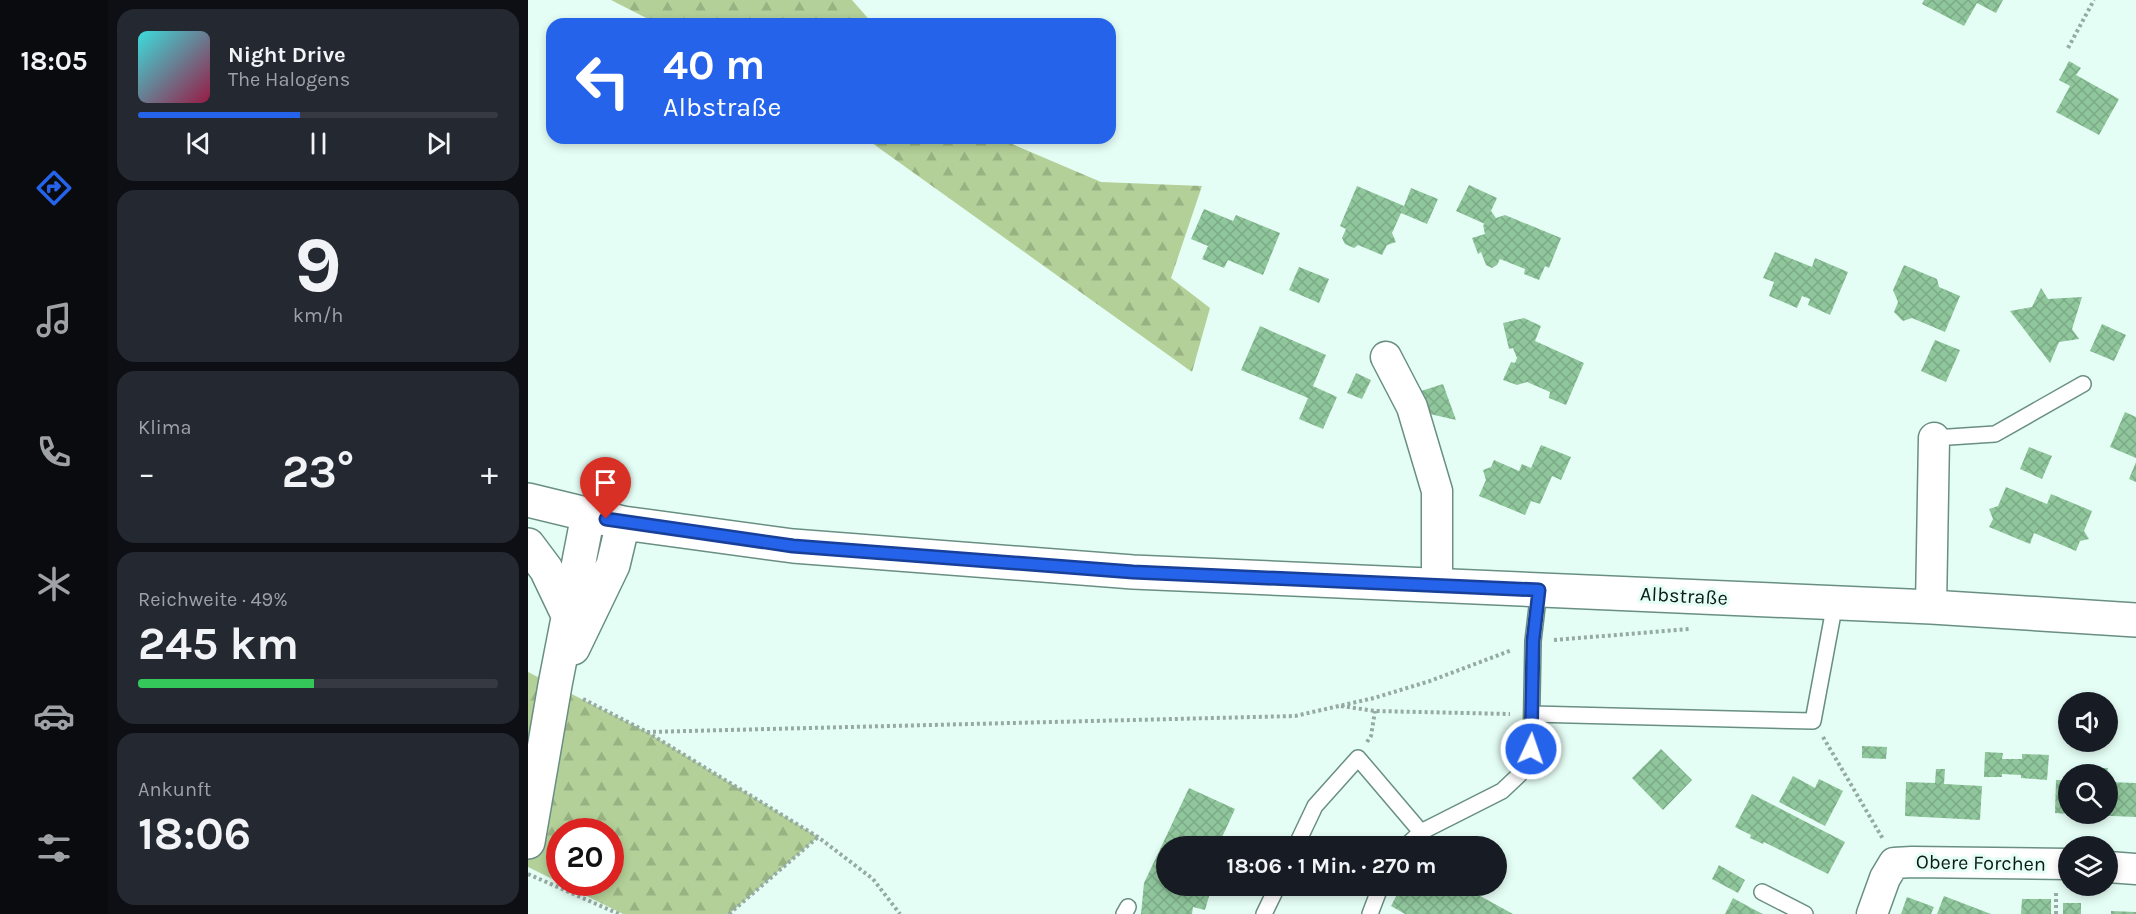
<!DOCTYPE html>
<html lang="de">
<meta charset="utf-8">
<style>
body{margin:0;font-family:Karla,sans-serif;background:#242831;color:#f1f3f6;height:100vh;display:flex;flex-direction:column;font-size:22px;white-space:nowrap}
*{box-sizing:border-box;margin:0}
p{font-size:20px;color:#9ea1a6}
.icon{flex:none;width:33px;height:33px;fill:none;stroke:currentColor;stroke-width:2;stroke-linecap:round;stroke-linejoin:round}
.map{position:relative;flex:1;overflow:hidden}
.side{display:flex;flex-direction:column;gap:9px;padding:9px;background:#0d0f14;width:420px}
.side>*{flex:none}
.banner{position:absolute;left:18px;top:18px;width:570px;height:126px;border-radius:18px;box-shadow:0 3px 9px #0003;background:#2563eb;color:#fff;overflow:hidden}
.fabs{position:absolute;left:1530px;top:692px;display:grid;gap:12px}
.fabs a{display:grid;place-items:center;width:60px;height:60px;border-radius:50%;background:#171b24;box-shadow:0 3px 9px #0003;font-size:30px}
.speed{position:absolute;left:18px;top:818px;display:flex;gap:12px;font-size:30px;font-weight:700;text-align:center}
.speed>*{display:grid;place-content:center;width:78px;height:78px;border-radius:50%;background:#171b24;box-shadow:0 3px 9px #0003;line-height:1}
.speed .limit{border:9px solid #d22;background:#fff;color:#111}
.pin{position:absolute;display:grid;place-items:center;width:51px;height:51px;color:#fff;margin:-62px -26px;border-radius:50% 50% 50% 0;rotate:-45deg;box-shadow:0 0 6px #0007}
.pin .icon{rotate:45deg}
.me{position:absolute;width:66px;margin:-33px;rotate:3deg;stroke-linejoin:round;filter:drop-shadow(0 0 4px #0008)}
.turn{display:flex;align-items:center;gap:21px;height:126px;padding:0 18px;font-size:27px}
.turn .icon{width:78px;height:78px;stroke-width:2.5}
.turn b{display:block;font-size:42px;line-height:51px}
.big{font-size:45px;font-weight:700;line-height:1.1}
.side .tile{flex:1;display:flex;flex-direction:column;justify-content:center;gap:9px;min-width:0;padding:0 21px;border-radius:18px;background:#242831}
.side .dial{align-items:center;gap:0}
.dial b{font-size:78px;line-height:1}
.song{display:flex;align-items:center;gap:18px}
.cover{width:72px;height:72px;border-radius:9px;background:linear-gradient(135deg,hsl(180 70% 55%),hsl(340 70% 35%))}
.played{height:6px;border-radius:3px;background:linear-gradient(90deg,#2563eb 45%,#363941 45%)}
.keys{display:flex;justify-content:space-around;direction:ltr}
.heat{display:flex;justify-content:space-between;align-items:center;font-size:33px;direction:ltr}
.charge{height:9px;border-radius:4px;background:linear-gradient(90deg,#34c759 49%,#363941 0)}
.trip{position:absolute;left:628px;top:836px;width:351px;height:60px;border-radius:30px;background:#171b24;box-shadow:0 3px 9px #0003;font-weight:700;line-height:60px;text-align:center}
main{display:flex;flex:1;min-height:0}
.tab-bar{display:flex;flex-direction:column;width:108px;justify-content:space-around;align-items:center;background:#090b0e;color:#9ea1a6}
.tab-bar .icon{width:42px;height:42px}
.tab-bar .active{color:#2563eb}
.tab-bar b{font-size:27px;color:#f1f3f6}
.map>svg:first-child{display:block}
</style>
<main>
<nav class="tab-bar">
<b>18:05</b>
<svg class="icon active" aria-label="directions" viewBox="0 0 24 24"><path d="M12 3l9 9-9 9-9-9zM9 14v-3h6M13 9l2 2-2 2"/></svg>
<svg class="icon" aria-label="music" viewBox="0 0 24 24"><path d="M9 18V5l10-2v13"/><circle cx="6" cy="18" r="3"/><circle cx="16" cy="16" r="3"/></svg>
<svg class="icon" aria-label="phone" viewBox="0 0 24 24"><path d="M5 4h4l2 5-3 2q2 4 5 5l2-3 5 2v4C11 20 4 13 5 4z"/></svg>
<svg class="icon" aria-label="climate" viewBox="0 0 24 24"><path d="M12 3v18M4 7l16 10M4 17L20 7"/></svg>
<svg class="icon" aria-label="car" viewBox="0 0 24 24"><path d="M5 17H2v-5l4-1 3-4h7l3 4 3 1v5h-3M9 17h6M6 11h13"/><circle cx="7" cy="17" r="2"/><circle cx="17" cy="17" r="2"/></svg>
<svg class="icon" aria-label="filters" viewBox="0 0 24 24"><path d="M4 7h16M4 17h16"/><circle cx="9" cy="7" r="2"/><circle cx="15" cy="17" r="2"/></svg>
</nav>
<section class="side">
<div class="tile">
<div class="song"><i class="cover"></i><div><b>Night Drive</b><p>The Halogens</p></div></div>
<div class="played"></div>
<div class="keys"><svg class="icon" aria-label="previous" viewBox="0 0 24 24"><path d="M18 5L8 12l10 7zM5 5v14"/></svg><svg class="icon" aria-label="pause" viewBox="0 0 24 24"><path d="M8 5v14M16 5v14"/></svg><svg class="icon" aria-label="next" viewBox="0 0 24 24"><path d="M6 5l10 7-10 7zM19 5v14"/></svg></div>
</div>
<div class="tile dial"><b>9</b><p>km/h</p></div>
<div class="tile"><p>Klima</p>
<div class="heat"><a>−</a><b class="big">23°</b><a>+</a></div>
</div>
<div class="tile"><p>Reichweite · 49%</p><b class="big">245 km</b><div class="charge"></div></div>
<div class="tile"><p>Ankunft</p><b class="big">18:06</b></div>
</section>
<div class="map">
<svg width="1608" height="914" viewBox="0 0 1608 914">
<defs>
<pattern id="forest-firs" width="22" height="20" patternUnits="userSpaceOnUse" patternTransform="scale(1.5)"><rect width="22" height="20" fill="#b3d098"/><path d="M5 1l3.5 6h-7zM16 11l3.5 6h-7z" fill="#99b282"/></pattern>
<pattern id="building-cross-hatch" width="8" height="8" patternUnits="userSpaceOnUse" patternTransform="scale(1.5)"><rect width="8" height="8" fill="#90c69c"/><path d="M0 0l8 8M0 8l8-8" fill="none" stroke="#7baa86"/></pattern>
</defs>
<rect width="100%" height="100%" fill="#e5fef5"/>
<!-- forest -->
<path fill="url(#forest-firs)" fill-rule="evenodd" d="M 83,0 L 324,0 L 345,24 L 130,24 Z
M 337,138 L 470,138 L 573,182 L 674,186 L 643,278 L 682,308 L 664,372 Z
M 0,672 L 119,732 L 290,837 L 201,914 L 95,914 L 0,867 ZM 32,831 L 82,831 L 82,882 L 32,882 Z"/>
<!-- building -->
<path fill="url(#building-cross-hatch)" d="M 1396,0 L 1475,0 L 1468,13 L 1449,3 L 1436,26 L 1394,4 Z
M 1541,61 L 1553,68 L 1548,75 L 1591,99 L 1571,135 L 1528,112 L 1542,86 L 1531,80 Z
M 941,185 L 969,198 L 963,211 L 968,218 L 977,215 L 1033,238 L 1021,268 L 1017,266 L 1011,280 L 996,274 L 997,269 L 972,259 L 969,265 L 964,268 L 958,265 L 953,252 L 950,254 L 944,238 L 957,234 L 955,225 L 957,224 L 928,211 Z
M 829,186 L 876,206 L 883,188 L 910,199 L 899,224 L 873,213 L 864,233 L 868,242 L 859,245 L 854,255 L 830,245 L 826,248 L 817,244 L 814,238 L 818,229 L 812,226 Z
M 676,209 L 705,221 L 708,215 L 752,233 L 735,275 L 700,260 L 696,268 L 674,259 L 680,246 L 663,239 Z
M 1247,252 L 1284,267 L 1287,258 L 1320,272 L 1302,315 L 1280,305 L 1282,299 L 1274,296 L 1269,308 L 1241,296 L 1246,282 L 1235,278 Z
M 1376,265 L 1409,279 L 1411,287 L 1432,296 L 1417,332 L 1384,318 L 1375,321 L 1366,312 L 1370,302 L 1365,290 Z
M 771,267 L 801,279 L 791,303 L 761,290 Z
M 1513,288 L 1520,299 L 1554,297 L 1544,329 L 1551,339 L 1531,342 L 1522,363 L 1482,311 L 1504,307 Z
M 996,318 L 1013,326 L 1007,341 L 1056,363 L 1038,405 L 1021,398 L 1022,392 L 999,382 L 989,385 L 975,380 L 983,362 L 987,363 L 989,358 L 985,348 L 981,349 L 975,323 Z
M 1574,324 L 1598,335 L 1586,361 L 1562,351 Z
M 732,326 L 798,355 L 785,386 L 809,397 L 795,429 L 771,419 L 780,398 L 713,370 Z
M 1407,340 L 1432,350 L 1418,382 L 1393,371 Z
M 828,373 L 843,380 L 834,399 L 819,393 Z
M 915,384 L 928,420 L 902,414 L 893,391 Z
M 1597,412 L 1608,417 L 1608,458 L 1582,447 Z
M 1013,445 L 1043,457 L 1033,480 L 1024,476 L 1012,504 L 1003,501 L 997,515 L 951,496 L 958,480 L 955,470 L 963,467 L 966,460 L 991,471 L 994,464 L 1003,468 Z
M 1501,447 L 1524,456 L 1514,479 L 1492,469 Z
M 1608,462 L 1608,482 L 1601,479 Z
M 1478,487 L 1519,504 L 1523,494 L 1564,511 L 1556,531 L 1561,539 L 1552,541 L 1548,551 L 1506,533 L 1502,544 L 1461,527 L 1465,519 L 1461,509 L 1470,506 Z
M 1334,746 L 1359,747 L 1358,759 L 1334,758 Z
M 1133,749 L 1164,780 L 1135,810 L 1104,778 Z
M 1457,752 L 1475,753 L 1474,759 L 1494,759 L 1494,754 L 1521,755 L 1519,780 L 1493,778 L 1493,775 L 1474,774 L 1474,777 L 1456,777 Z
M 1569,768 L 1580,768 L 1579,774 L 1568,774 Z
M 1408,769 L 1417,769 L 1416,784 L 1454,786 L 1452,820 L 1377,816 L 1378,782 L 1407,783 Z
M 1265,776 L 1287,788 L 1291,779 L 1315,791 L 1297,826 L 1251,802 Z
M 1528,780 L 1540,780 L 1540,814 L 1527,813 Z
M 1580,782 L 1608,783 L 1608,817 L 1560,815 L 1560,813 L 1580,813 Z
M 661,788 L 707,809 L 690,846 L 639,846 L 639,885 L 671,885 L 669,889 L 682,893 L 677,910 L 665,907 L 664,914 L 613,914 L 616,883 Z
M 1224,794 L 1317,842 L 1300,874 L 1236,842 L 1235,844 L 1222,838 L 1223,835 L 1207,827 Z
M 1191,865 L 1217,880 L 1210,893 L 1184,879 Z
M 874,885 L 932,885 L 985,914 L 877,914 L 863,906 Z
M 1416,896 L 1463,914 L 1409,914 Z
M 1379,897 L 1406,907 L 1403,914 L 1373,914 Z
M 1205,898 L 1225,909 L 1235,914 L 1197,914 Z
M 1494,899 L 1523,899 L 1523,914 L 1493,914 Z
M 1535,903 L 1553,903 L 1553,914 L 1535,914 Z
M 1583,911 L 1608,912 L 1608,914 L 1583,914 Z"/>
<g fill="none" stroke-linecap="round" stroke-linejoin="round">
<!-- service casing -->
<g stroke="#698f82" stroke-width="18">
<path id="service" d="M 1406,438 L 1467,434 L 1555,384
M 1004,714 L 1285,721 L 1307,603
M 768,846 L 787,806 L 830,758 L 893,832 L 974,791 L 991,775 L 1003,749 L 1005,641 L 1011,590
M 878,846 L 893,832
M 1234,892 L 1277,914
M 596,914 L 600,907
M 736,914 L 750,885
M 842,914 L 853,885"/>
</g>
<!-- minor casing -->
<g stroke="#698f82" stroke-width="33">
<path id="minor" d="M 858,357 L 884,407 L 909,491 L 909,585
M 1403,607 L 1406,438
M 1580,867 L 1608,869
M 1344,914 L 1357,878 L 1366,863 L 1384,862 L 1540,864"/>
</g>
<!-- tertiary casing -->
<g stroke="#698f82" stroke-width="36">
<path id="tertiary" d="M 0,500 L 95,523 L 265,546 L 605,572 L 1403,607 L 1608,620
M 0,545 L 18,569 L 40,615
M 45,648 L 85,565 L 95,523
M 0,842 L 27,685 L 60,515"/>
</g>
<!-- path -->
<path stroke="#95aaa3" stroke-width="4" stroke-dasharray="3 3" stroke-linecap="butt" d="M 1540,48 L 1566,0
M 1026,640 L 1162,629
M 55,699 L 119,732 L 290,837 L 345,879 L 372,914
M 813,706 L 847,711 L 982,714
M 119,732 L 767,716 L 846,698 L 902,681 L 984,650
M 1295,737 L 1355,839
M 839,742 L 843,736 L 847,711
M 0,874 L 91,914
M 201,914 L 290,837
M 1528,914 L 1528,891"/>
<!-- service -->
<use href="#service" stroke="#fff" stroke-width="15"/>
<!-- minor -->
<use href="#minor" stroke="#fff" stroke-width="30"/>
<!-- tertiary -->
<use href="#tertiary" stroke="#fff" stroke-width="33"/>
</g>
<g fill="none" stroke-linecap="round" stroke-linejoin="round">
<!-- route casing -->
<g stroke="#184099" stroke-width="15">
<path id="route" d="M 78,519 L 265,546 L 605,572 L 1011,590 L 1005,641 L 1003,749"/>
</g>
<!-- route -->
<use href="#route" stroke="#2563eb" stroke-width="10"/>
</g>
<g text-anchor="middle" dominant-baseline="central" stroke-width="6" stroke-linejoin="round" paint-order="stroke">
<!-- street labels -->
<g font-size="20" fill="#0a1a15" stroke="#e5fef5">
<text transform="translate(1156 596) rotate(3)">Albstraße</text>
<text transform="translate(1453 863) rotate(1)">Obere Forchen</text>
</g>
</g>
</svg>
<div class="fabs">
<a><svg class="icon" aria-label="sound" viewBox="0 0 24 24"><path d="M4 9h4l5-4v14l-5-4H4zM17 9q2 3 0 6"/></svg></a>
<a><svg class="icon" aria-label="search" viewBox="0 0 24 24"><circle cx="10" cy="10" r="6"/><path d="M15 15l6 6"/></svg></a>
<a><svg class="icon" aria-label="layers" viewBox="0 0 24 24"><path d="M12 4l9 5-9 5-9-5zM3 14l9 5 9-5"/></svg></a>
</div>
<div class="speed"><div class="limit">20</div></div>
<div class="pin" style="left:78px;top:519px;background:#d93025"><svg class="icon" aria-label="arrive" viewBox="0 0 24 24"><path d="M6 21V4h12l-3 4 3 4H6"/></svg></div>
<svg class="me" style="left:1003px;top:749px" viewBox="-20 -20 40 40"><circle r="17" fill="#2563eb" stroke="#fff" stroke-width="3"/><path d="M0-11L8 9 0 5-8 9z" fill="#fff"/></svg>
<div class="trip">18:06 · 1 Min. · 270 m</div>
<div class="banner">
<div class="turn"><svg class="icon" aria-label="left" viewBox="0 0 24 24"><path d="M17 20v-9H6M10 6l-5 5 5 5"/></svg><div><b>40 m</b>Albstraße</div></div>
</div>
</div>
</main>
